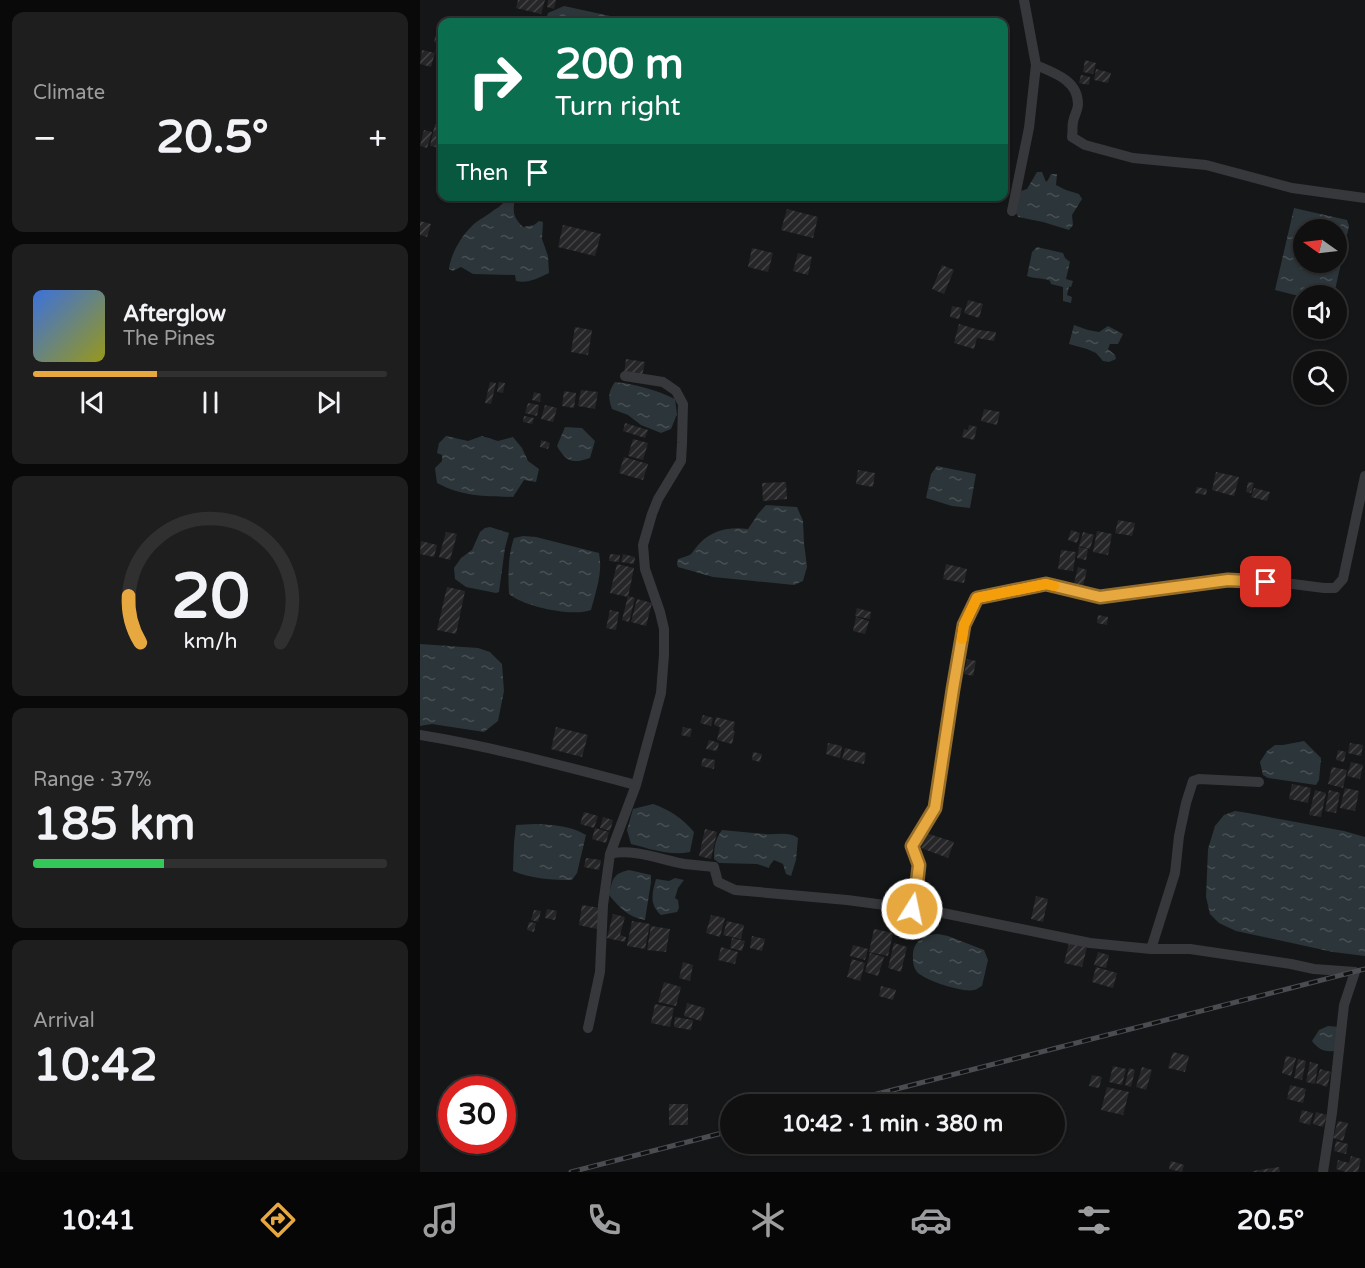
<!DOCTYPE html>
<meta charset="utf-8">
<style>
body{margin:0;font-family:"Varela Round",sans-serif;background:#1e1e1f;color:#f1f3f6;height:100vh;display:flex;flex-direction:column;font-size:22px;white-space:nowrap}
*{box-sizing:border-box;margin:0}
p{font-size:20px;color:#9c9d9f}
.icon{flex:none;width:33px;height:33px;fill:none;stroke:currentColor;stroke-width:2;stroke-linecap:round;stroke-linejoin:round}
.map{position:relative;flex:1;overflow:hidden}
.side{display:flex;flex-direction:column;gap:12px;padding:12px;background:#090909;width:420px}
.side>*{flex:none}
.banner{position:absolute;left:18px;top:18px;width:570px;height:183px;border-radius:12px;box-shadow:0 2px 4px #0004,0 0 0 2px #303031;background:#0b6e4f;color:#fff;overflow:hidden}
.needle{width:39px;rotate:284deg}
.fabs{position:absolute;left:873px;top:219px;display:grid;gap:12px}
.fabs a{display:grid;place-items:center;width:54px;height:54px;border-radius:50%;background:#101011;box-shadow:0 2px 4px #0004,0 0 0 2px #303031;font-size:30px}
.speed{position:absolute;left:18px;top:1076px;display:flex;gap:12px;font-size:30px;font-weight:700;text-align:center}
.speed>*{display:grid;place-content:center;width:78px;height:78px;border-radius:50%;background:#101011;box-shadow:0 2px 4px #0004,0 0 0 2px #303031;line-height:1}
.speed .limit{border:9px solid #d22;background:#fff;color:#111}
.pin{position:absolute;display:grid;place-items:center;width:51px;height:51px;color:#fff;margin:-26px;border-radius:12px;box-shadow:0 3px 9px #0006}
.me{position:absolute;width:66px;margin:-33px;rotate:10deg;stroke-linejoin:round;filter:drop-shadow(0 0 4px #0008)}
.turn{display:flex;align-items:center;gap:21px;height:126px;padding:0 18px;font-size:27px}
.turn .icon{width:78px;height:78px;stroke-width:2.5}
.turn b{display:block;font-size:42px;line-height:51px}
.then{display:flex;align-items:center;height:57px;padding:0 18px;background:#0003;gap:12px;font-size:22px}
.big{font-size:45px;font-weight:700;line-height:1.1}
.side .card{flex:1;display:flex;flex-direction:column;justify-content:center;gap:9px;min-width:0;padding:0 21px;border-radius:12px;background:#1e1e1f}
.side .dial{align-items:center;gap:0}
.dial svg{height:156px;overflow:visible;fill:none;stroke:#303031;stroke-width:7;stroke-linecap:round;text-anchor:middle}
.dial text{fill:#f1f3f6;stroke:none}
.song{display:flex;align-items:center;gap:18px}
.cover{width:72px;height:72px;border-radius:9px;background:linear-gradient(135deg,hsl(220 70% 55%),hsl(60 70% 35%))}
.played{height:6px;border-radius:3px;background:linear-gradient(90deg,#e6a83f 35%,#303031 35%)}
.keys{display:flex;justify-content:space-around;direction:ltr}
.heat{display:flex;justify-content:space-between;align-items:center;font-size:33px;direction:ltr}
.charge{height:9px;border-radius:4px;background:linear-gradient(90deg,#34c759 37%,#303031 0)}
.trip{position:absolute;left:300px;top:1094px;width:345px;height:60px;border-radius:30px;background:#101011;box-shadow:0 2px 4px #0004,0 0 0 2px #303031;font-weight:700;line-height:60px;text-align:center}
.menu{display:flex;height:96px;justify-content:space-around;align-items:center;background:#060607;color:#9c9d9f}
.menu .icon{width:42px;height:42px}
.menu .selected{color:#e6a83f}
.menu b{font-size:27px;color:#f1f3f6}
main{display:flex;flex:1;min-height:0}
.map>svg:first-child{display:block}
</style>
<main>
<section class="side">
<div class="card"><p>Climate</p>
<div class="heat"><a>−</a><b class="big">20.5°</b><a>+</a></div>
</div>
<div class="card">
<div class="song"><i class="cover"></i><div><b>Afterglow</b><p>The Pines</p></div></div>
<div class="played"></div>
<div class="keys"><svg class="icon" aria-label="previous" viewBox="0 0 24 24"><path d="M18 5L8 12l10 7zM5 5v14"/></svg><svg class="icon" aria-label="pause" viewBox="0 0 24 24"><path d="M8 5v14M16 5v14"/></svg><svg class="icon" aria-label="next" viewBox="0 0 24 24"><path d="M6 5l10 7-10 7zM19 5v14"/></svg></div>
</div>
<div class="card dial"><svg viewBox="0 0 100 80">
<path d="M14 69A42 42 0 1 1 86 69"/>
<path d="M14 69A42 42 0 0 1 8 45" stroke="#e6a83f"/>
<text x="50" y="56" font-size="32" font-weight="700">20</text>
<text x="50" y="72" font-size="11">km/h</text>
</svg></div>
<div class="card"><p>Range · 37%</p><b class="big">185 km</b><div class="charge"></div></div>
<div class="card"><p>Arrival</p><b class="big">10:42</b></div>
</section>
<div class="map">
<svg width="945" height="1172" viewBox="0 0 945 1172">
<defs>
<pattern id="water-ripples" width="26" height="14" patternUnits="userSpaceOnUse" patternTransform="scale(1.5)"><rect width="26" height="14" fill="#2c353a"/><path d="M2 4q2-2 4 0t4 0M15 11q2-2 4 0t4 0" fill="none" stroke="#485054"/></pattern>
<pattern id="building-hatch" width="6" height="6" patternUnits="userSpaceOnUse" patternTransform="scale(1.5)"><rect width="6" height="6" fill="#262628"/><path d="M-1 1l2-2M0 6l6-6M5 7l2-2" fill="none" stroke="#434345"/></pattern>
</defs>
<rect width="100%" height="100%" fill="#151617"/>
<!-- water -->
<path fill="url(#water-ripples)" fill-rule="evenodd" d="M 144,6 L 218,22 L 125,22 L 128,13 Z
M 617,172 L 622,172 L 626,182 L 628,180 L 631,174 L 637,174 L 636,185 L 646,190 L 659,194 L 662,199 L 652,215 L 653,225 L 649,230 L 623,222 L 598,217 L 596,213 L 601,191 L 607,189 Z
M 89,197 L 95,197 C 93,211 92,216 103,227 L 114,225 L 119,221 L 123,222 L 122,239 L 128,256 L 129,273 C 119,278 107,284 96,281 L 95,275 L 53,274 L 41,267 L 33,271 L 29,269 C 31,254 40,238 51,227 C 57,220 67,216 74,210 C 80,207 84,202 89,197 Z
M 874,208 L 927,220 L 929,226 L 914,295 L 884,296 L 883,297 L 855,290 ZM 884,230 L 916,230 L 916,262 L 884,262 Z
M 617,247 L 643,253 L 645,258 L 650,262 L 646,279 L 653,281 L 651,287 L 649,287 L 647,295 L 652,297 L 651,303 L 643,301 L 643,287 L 631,284 L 630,281 C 626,278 615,279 607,276 L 612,252 Z
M 654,325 L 668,330 L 679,332 L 688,326 L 703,334 L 698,344 L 690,344 L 688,349 L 695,355 L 696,359 L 689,362 L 683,361 L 676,353 L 667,349 L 649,344 Z
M 195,382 C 216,384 236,390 255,399 L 257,414 L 251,429 L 241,433 L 221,425 L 208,415 L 192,409 C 188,398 188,392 195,382 Z
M 145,427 L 162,428 L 175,441 L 170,458 C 153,464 146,462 137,446 Z
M 26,436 L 48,441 L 62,436 L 78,441 L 93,437 L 102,448 L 108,461 L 119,469 L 116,482 L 104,480 L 93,497 C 65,496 43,497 17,483 L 15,468 L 22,461 L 22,455 L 17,453 L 19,443 Z
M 517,466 L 556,474 L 550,508 L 532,506 L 506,498 L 511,474 Z
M 346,505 L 377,507 L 383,521 L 384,543 L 387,567 L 383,581 L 374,585 L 293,577 L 258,567 L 257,564 L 258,559 C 275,554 269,555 280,543 C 294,529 310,527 328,529 L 338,514 Z
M 70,527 L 89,533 L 85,548 L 79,592 L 76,593 L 46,587 L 35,579 L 34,568 L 41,558 L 52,550 L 60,532 L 65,528 Z
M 103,536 L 116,537 L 179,553 C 183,572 176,591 171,610 C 152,617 105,607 89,594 C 88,576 88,555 94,538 Z
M 0,644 L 58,648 L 70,652 L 82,664 L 84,691 L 78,721 L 64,732 L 12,724 L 0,726 Z
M 884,741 L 901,758 L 899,780 L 896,785 L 848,778 L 843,775 L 840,762 L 847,751 L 855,745 L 863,745 Z
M 233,804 C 250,810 262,818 274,832 L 270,852 C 249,856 231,849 211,844 L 207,830 L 213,809 Z
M 815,811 L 828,813 L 924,831 L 945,837 L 945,956 L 913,952 L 816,931 L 799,923 L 790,914 L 786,897 L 788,849 L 795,826 L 804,815 Z
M 114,824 C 132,825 150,825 166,835 L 157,873 L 152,880 C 132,880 112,879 93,871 L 94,843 L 96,825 Z
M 302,830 C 316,831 331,833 345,834 C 357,835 368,831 378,838 L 376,860 L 371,876 L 366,874 L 363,864 L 354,860 L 350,865 L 349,868 L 337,864 L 299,863 L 294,859 C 294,848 295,839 302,830 Z
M 209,870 L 231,875 L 231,882 L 225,920 C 208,917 200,908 189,895 C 193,879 192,874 209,870 Z
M 255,878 L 264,880 L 258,888 L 255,898 L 258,900 L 259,908 L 257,912 L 241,915 C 229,904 232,894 236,879 L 249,881 Z
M 518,934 L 528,936 L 564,950 L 568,960 L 562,986 C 559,987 557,990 554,990 C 543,993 504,980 497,972 C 494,968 493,964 493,959 C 492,942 502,935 518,934 Z
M 908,1026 L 920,1027 L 916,1051 C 904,1052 899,1050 892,1041 L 899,1030 Z"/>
<!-- building -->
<path fill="url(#building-hatch)" d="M 98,0 L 125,0 L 121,14 L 96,8 Z
M 128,0 L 136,0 L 134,9 L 127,7 Z
M 16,35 L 19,36 L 18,40 L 22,42 L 22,54 L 15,52 L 18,43 L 14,42 Z
M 2,50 L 15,53 L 11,67 L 0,64 Z
M 665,60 L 676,63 L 673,74 L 663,72 Z
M 676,69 L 691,73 L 688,83 L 674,80 Z
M 661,75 L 670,77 L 669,85 L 659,83 Z
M 15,124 L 22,126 L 21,148 L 10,146 Z
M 4,130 L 12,132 L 7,148 L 0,146 Z
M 367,209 L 398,217 L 393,238 L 361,230 Z
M 0,221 L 11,224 L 7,237 L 0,235 Z
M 143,225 L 181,234 L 175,256 L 138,247 Z
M 332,248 L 353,253 L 348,272 L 328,267 Z
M 378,253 L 392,257 L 388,275 L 373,271 Z
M 522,265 L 534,270 L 524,294 L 512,289 Z
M 548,300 L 563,304 L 559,318 L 544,313 Z
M 532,306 L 542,308 L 539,319 L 530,317 Z
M 539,324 L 559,330 L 576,332 L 574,341 L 557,338 L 554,349 L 534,343 Z
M 155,327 L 172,330 L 168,355 L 151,352 Z
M 206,359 L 225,362 L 222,376 L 204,374 Z
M 70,382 L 76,383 L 71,404 L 65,403 Z
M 79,382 L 85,383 L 83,393 L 77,392 Z
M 161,390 L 178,392 L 175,409 L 158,406 Z
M 144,391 L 156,393 L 154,408 L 142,406 Z
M 114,392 L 121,394 L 120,402 L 112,400 Z
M 108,403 L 119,405 L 117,416 L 105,413 Z
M 125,405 L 137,408 L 133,422 L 121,419 Z
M 564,409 L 580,412 L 577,425 L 561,421 Z
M 104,416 L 114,418 L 112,424 L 103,422 Z
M 205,423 L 228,430 L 225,438 L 203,431 Z
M 549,425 L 557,427 L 554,440 L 542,437 L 544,429 L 548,430 Z
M 213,439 L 228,443 L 223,460 L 208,456 Z
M 121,440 L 130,443 L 128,449 L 120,447 Z
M 204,457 L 228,464 L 223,480 L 199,473 Z
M 438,470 L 455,473 L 453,487 L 436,484 Z
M 796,472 L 819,477 L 814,496 L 792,490 Z
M 366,482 L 367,499 L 343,501 L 342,483 Z
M 828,482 L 834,483 L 831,493 L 826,492 Z
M 777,487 L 787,489 L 786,495 L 775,493 Z
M 834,488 L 850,492 L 847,501 L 831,497 Z
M 698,520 L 715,523 L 712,536 L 695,533 Z
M 651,530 L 660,533 L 657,543 L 648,540 Z
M 677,531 L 692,534 L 688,555 L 673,552 Z
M 26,532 L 37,534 L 30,560 L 19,557 Z
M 663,532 L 674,535 L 670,549 L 659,546 Z
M 1,541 L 17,545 L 14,557 L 0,554 Z
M 659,547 L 668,549 L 666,560 L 657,558 Z
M 641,550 L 656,552 L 653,571 L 638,569 Z
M 190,554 L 200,555 L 199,562 L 189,561 Z
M 203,554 L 215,557 L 214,564 L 201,562 Z
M 197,564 L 214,568 L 208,597 L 190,593 Z
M 526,564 L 547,569 L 544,583 L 523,579 Z
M 658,567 L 667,570 L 663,586 L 654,583 Z
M 27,587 L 45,591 L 36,634 L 17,630 Z
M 208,596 L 215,598 L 209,622 L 202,620 Z
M 217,599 L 232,603 L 226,626 L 211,622 Z
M 437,608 L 451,612 L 450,619 L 435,616 Z
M 190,610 L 199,612 L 196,630 L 186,628 Z
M 678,615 L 688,617 L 687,625 L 677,623 Z
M 436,617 L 449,621 L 445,634 L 433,631 Z
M 547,659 L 556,661 L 553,676 L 544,674 Z
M 283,715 L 293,718 L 291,726 L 280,723 Z
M 296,717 L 315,722 L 313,731 L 315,731 L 312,744 L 297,740 L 300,727 L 294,725 Z
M 136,727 L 168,735 L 162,757 L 131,749 Z
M 263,727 L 272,729 L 270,737 L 261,735 Z
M 289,740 L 299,743 L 297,751 L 286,749 Z
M 408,743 L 422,746 L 420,758 L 406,754 Z
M 930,743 L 943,745 L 941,756 L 928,753 Z
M 425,748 L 446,753 L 444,764 L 422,759 Z
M 918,750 L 926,752 L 924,762 L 916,760 Z
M 333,752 L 342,754 L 340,762 L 332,760 Z
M 283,758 L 295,760 L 294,769 L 281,766 Z
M 931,762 L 943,765 L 940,779 L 927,776 Z
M 912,767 L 927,770 L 923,788 L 908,784 Z
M 872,784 L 891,788 L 888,803 L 869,799 Z
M 925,788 L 939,791 L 935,811 L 920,808 Z
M 895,790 L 906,793 L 901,817 L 889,815 Z
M 909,790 L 920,793 L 916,813 L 905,811 Z
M 164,812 L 178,816 L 174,828 L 160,824 Z
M 183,817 L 193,820 L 190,831 L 180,828 Z
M 175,828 L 189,832 L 186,843 L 172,839 Z
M 285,829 L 297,832 L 291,859 L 279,856 Z
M 506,833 L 534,842 L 528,858 L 501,848 Z
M 166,858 L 181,860 L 179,870 L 164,867 Z
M 498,894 L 518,898 L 516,908 L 496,903 Z
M 616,896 L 628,899 L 623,922 L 611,919 Z
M 162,905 L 180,908 L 177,929 L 159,925 Z
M 127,909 L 137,911 L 135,920 L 125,918 Z
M 114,910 L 121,911 L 118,922 L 111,920 Z
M 193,914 L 205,917 L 200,935 L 206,937 L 205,942 L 187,938 Z
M 291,915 L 305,918 L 300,937 L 286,933 Z
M 212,921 L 230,924 L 225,949 L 207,946 Z
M 307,921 L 324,925 L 321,939 L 303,935 Z
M 109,922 L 116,923 L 114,932 L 107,930 Z
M 231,926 L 250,929 L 246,952 L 227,950 Z
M 454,929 L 473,933 L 468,956 L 449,952 Z
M 332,936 L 345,939 L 342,951 L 330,948 Z
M 312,938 L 325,941 L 322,951 L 310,948 Z
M 474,943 L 487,947 L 481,972 L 468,968 Z
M 649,943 L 667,947 L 662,967 L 644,963 Z
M 433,945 L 448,949 L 445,960 L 430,956 Z
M 301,947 L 318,952 L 315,964 L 298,960 Z
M 678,952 L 689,955 L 686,968 L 674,965 Z
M 450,953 L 464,957 L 458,976 L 445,972 Z
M 432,959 L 445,963 L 440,981 L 427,977 Z
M 263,962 L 273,965 L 270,981 L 259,978 Z
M 676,967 L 697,973 L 693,988 L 672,982 Z
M 244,982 L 261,987 L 256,1006 L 238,1002 Z
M 461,986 L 476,990 L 473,1000 L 459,996 Z
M 267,1003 L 285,1008 L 281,1021 L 264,1016 Z
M 235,1004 L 254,1008 L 250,1027 L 231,1023 Z
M 255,1017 L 273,1020 L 271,1030 L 254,1027 Z
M 753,1052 L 769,1056 L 765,1072 L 748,1068 Z
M 866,1056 L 876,1058 L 871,1076 L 862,1073 Z
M 878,1059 L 886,1061 L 882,1080 L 874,1078 Z
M 890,1062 L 898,1064 L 895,1084 L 886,1082 Z
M 693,1066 L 706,1069 L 702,1085 L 689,1082 Z
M 722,1067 L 732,1070 L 726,1090 L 716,1087 Z
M 709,1068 L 715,1070 L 711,1087 L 705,1085 Z
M 900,1069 L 911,1072 L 907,1087 L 896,1083 Z
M 672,1075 L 682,1077 L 679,1088 L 669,1086 Z
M 870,1085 L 886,1089 L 883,1103 L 867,1099 Z
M 687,1087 L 709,1092 L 703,1115 L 681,1110 Z
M 249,1104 L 268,1104 L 268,1125 L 249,1125 Z
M 882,1110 L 893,1113 L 890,1125 L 879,1122 Z
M 896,1112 L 907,1115 L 903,1127 L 893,1124 Z
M 918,1121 L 928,1123 L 923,1141 L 913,1138 Z
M 916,1141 L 928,1144 L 926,1154 L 914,1151 Z
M 931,1156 L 941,1159 L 938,1172 L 926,1172 L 916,1169 L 918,1160 L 929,1163 Z
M 751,1161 L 764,1165 L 762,1172 L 749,1169 Z
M 859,1167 L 860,1172 L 833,1172 L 833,1171 Z"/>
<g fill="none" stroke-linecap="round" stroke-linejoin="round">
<!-- minor -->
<path stroke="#37383c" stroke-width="10" d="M 616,65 C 634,73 658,80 658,104 C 658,110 654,116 653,122 C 652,127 653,132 652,137 L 665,145 L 713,158 L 786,165 L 872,188 L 945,198
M 592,211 L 609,128 L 616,65 L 604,0
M 0,735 C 73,747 144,766 216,785
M 190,854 L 216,785 L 241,693 L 244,655 L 244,629 L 240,612 L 225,569 L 223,545 L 232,514 L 238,499 L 261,461 L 262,443 L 263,404 L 256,391 L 243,382 L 205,376
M 492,909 L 496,892 L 499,865 L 492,846 L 515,808 L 533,689 L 544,625 L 557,598 L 626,584 L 680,597 L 808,580 L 865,583 L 904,588 L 915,588 L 923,579 L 945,476
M 731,949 L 755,873 L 759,836 L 766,803 L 773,781 L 779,779 L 839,782
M 168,1028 L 180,972 L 183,905 L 190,854 C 213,848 242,860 265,864 C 275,865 284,866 294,867 L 298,882 L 315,890 L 427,900 L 518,912 L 670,943 L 731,949 L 770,949 L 871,964 L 894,969 L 935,972 L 924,1005 L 912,1113 L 903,1172"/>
<!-- rail casing -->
<g stroke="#4a4c51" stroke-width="5">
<path id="rail" d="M 418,1104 L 945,969
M 151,1172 L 310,1131"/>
</g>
<!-- rail -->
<use href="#rail" stroke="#111112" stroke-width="3" stroke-dasharray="9" stroke-linecap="butt"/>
</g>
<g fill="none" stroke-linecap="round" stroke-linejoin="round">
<!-- route casing -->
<g stroke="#966d29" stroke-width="15">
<path id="route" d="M 492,909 L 496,892 L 499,865 L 492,846 L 515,808 L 533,689 L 544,625 L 557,598 L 626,584 L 680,597 L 808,580 L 846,582"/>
</g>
<!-- route -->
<use href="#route" stroke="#e6a83f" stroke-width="10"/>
<!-- slow -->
<path stroke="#f59e0b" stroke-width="10" d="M 542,639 L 544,625 L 557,598 L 626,584 L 634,586"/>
</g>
</svg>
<div class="fabs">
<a><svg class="needle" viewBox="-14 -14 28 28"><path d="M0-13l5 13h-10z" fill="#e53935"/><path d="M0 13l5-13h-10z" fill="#9c9d9f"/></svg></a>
<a><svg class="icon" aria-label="sound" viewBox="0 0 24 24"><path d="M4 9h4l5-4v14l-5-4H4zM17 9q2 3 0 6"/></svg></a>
<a><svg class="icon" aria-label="search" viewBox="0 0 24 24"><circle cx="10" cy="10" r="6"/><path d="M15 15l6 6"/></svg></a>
</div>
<div class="speed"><div class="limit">30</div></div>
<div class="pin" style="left:846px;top:582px;background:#d93025"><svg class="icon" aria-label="arrive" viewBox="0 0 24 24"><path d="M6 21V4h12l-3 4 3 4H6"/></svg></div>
<svg class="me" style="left:492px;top:909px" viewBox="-20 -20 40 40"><circle r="17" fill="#e6a83f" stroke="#fff" stroke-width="3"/><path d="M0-11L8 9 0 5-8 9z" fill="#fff"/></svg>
<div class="trip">10:42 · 1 min · 380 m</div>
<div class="banner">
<div class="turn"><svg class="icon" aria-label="right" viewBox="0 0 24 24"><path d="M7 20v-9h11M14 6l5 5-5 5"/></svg><div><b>200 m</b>Turn right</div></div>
<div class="then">Then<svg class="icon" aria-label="arrive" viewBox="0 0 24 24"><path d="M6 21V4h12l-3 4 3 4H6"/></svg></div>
</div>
</div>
</main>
<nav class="menu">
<b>10:41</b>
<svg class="icon selected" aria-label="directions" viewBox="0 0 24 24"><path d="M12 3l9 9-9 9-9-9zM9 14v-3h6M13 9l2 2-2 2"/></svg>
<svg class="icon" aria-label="music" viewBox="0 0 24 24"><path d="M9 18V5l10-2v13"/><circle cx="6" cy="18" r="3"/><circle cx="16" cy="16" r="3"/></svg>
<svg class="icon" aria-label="phone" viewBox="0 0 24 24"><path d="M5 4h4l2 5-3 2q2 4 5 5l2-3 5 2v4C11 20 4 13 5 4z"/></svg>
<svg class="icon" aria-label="climate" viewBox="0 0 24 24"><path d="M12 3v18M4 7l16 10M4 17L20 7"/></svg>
<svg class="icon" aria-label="car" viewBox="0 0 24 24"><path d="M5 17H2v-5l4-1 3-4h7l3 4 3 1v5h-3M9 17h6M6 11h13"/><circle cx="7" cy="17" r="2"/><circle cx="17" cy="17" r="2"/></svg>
<svg class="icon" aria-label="filters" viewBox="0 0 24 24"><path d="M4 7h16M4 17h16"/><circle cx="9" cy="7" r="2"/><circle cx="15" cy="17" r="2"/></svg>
<b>20.5°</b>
</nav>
